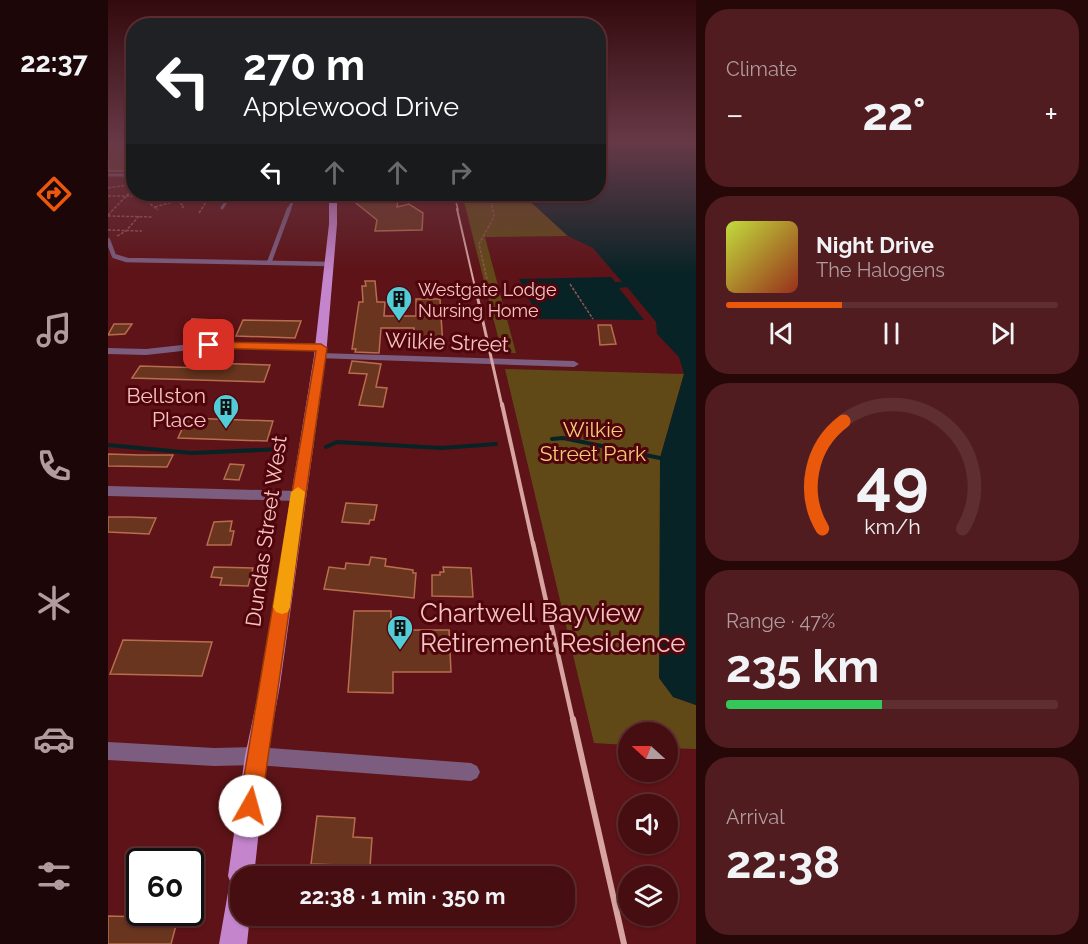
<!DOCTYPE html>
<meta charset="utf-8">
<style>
body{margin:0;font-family:Raleway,sans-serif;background:#501c1f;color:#f1f3f6;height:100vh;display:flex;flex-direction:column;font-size:22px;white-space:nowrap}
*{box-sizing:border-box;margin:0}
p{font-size:20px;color:#b09c9f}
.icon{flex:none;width:33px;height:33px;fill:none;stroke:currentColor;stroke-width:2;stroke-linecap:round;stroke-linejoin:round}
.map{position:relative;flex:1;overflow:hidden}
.sheet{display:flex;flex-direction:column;gap:9px;padding:9px;background:#260809;width:392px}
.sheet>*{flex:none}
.guide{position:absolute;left:18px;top:18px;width:480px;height:183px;border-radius:24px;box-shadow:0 2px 4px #0004,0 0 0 2px #5e2e31;background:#202124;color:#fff;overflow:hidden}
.needle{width:39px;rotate:291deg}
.fabs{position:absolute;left:510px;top:722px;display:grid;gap:12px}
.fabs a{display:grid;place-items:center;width:60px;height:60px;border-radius:50%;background:#460e11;box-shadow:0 2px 4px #0004,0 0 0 2px #5e2e31;font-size:30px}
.speed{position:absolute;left:18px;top:848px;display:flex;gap:12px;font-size:30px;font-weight:700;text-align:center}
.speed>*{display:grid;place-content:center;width:78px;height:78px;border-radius:50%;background:#460e11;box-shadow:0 2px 4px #0004,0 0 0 2px #5e2e31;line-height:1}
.speed .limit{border:3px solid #111;border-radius:9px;background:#fff;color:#111}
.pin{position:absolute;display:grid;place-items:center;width:51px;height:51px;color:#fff;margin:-26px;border-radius:12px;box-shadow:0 3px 9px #0006}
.me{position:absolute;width:66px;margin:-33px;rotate:7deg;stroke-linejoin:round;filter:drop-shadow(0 0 4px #0008)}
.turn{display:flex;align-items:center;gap:21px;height:126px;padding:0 18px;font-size:27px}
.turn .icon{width:78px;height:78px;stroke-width:2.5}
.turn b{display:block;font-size:42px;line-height:51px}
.lanes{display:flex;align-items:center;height:57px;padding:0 18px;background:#0003;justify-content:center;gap:30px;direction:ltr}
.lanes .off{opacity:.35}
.big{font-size:45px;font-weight:700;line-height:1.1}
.sheet .tile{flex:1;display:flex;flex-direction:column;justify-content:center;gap:9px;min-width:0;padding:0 21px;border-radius:24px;background:#501c1f}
.sheet .dial{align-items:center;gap:0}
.dial svg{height:156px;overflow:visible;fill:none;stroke:#5e2e31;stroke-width:7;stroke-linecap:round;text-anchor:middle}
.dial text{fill:#f1f3f6;stroke:none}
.song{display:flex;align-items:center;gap:18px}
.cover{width:72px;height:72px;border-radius:9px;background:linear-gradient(135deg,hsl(70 70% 55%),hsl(10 70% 35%))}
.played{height:6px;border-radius:3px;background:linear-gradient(90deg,#ea580c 35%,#5e2e31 35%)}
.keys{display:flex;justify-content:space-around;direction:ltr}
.heat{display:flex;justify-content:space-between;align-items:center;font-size:33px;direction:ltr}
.charge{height:9px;border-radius:4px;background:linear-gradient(90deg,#34c759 47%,#5e2e31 0)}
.trip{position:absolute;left:122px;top:866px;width:345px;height:60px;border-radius:24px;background:#460e11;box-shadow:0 2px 4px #0004,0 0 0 2px #5e2e31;font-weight:700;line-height:60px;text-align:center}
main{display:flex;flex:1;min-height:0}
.tab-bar{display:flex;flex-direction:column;width:108px;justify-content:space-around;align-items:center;background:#1c0607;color:#b09c9f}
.tab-bar .icon{width:42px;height:42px}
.tab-bar .on{color:#ea580c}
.tab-bar b{font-size:27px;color:#f1f3f6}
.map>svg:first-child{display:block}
</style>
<main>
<nav class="tab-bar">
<b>22:37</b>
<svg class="icon on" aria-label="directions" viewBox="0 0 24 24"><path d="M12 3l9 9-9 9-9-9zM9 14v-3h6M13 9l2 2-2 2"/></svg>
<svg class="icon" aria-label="music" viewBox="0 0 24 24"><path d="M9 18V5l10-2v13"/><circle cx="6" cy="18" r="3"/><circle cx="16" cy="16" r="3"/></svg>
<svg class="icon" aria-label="phone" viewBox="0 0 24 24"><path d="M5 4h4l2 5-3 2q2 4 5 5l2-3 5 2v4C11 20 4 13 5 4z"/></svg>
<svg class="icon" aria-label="climate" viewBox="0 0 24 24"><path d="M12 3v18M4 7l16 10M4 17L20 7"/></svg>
<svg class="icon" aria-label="car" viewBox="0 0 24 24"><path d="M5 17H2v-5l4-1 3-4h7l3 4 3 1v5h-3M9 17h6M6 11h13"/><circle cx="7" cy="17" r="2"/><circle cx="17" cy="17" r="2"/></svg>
<svg class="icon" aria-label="filters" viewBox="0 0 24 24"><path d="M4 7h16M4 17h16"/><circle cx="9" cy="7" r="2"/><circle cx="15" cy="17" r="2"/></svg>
</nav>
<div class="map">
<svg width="589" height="944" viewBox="0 0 589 944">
<rect width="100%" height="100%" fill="#5d1317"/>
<!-- green -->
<path fill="#614917" d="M 355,194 L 410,194 L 425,204 L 460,236 L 377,237 L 408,353 L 394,353 L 357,205 L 353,199 Z
M 397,369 L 576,374 L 552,458 L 565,697 L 588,705 L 588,749 L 560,748 L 560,732 L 520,732 L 520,745 L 486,743 Z"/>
<!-- water -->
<path fill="#082326" d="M 491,142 L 588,142 L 588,705 L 565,697 L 551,678 L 552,458 L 576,374 L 571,357 L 549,334 L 548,322 L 519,287 L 511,288 L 536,320 L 431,319 L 411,279 L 503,277 L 507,282 L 514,282 L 485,248 L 460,236 L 425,204 L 410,194 L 490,194 Z"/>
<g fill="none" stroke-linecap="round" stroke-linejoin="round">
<!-- stream -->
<path stroke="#082326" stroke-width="4" d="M 444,439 L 455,438 L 552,458
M 0,445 L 84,453 L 173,449
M 218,447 L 229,442 L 333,448 L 388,444"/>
</g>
<!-- building -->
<path fill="#69351e" stroke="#b86d4e" stroke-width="1.5" d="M 0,142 L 26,142 L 26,171 L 0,171 Z
M 256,194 L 291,194 L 289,207 L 301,204 L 315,213 L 314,230 L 267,231 L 269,220 L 248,203 L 250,195 Z
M 257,281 L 267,281 L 269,302 L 277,302 L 276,316 L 308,316 L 308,299 L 332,299 L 335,348 L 305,348 L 306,328 L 273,328 L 271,353 L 247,352 L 248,349 L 244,349 L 251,302 L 255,302 L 254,286 L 258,286 Z
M 84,319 L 107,320 L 101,331 L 78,330 Z
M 135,320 L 193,321 L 187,338 L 128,336 Z
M 6,324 L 24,324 L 17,334 L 0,335 Z
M 490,325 L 503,325 L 508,344 L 492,345 Z
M 244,361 L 273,364 L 268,387 L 279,388 L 275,407 L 251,405 L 259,374 L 241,373 Z
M 100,363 L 162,365 L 156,382 L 24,378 L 32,366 L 97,368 Z
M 79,418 L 165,421 L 159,441 L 70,438 Z
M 0,454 L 32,455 L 65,455 L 59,467 L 0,466 Z
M 122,464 L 136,465 L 131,480 L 116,479 Z
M 238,503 L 269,505 L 266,520 L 262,520 L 261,524 L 234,522 Z
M 0,517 L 22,517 L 48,518 L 41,534 L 0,532 Z
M 124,521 L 122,531 L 126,531 L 123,545 L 99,545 L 106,522 Z
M 263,557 L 278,559 L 277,566 L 305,570 L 305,573 L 308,573 L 306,598 L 216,589 L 221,567 L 237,569 L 238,563 L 261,565 Z
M 106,567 L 145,568 L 140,586 L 112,585 L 114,578 L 103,577 Z
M 335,567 L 363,568 L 365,597 L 324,596 L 324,575 L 332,575 L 332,572 L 336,572 Z
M 246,611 L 283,611 L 283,630 L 341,630 L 343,672 L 285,672 L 285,693 L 240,692 Z
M 15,640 L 104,642 L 94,676 L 2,674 Z
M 209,816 L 247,818 L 245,837 L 264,838 L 262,866 L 203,864 Z
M 0,916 L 70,918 L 63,944 L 0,944 Z"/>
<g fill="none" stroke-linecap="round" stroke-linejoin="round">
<!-- path -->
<path stroke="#935354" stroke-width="1.5" stroke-dasharray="3 1.5" stroke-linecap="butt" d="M 20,147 L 26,147
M 0,188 L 26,184
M 47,194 L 40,202 L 50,210
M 376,194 L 384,205 L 386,217 L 371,244 L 379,279
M 0,196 L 45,196
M 47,207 L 68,201 L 76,206 L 74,208
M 91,213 L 102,196 L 98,196
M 0,215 L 26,188
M 0,216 L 45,217
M 0,230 L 34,231
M 9,236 L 18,231 L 31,216
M 462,284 L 485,319"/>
<!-- service-far1 -->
<path stroke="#7c5d7f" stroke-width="3" d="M 0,175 L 26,175
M 114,208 L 123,194
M 181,210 L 187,194"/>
<!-- service -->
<path stroke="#7c5d7f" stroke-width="4.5" d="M 0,240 L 6,256 L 19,260 L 221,264
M 161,263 L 181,209"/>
<!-- minor -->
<path fill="#7c5d7f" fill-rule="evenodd" d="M 101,342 L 213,345 L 218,348 L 213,351 L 101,348 L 38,355 L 0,354 L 0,348 L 38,349 Z
M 212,353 L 466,361 L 471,364 L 466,367 L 209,358 L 209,354 Z
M 0,486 L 189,491 L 193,493 L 195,496 L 193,499 L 189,501 L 0,496 Z
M 148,747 L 363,763 L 369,766 L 372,772 L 369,778 L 363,781 L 148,765 L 142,762 L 139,756 L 142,750 Z"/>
<!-- tertiary -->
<path fill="#7c5d7f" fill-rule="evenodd" d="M 0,742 L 106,748 L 148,747 L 154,750 L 157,756 L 154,762 L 148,765 L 106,766 L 0,760 Z"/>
<!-- primary -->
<path fill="#c485cc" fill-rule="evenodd" d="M 221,194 L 229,194 L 229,224 L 218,356 L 172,685 L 159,756 L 146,876 L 132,876 L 132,915 L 142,915 L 139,944 L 111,944 L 122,881 L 120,876 L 137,756 L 152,685 L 206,356 L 221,224 Z"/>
<!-- rail-far5 -->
<path stroke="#d7a4a1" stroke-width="1.5" d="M 346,194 L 350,210"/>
<!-- rail-far4 -->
<path stroke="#d7a4a1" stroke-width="2" d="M 349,209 L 369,296"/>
<!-- rail-far3 -->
<path stroke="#d7a4a1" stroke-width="3" d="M 369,295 L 394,406"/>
<!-- rail-far2 -->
<path stroke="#d7a4a1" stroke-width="4" d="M 394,404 L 425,544"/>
<!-- rail-far1 -->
<path stroke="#d7a4a1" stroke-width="4.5" d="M 425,543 L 465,721"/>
<!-- rail -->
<path stroke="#d7a4a1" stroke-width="6" d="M 465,719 L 516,944"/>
</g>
<!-- sky -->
<linearGradient id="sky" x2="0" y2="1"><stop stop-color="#330a0d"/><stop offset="0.52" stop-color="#673947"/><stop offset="1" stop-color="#673947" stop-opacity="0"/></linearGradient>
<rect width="589" height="274" fill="url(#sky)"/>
<!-- route -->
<path fill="#ea580c" stroke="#983908" stroke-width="1.5" d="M 101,342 L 213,344 L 219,348 L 153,806 L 150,814 L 142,817 L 134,814 L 131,806 L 208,351 L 98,348 L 98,343 Z"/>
<!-- slow -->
<path fill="#f59e0b" d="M 190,487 L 197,492 L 182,607 L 180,612 L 174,614 L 168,612 L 165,607 L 183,492 Z"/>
<!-- icons -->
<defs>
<g id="building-pin" transform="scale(1.35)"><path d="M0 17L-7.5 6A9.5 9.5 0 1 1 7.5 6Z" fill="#52ccd6" stroke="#50050d"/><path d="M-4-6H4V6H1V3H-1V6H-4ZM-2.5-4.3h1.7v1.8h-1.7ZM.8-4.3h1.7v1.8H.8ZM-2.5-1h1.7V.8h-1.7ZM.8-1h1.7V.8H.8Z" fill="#111"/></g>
</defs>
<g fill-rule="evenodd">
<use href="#building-pin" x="291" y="299"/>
<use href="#building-pin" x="118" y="407"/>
<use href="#building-pin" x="292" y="628"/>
</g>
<g text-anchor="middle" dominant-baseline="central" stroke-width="6" stroke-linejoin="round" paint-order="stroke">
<!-- far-poi labels -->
<g font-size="18" fill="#f3c5c1" stroke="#50050d" text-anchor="start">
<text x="310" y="289">Westgate Lodge<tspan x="310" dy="21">Nursing Home</tspan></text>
</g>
<!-- street labels -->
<g font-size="21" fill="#f3c5c1" stroke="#50050d">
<text transform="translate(339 342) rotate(2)">Wilkie Street</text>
<text transform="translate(158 531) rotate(-82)">Dundas Street West</text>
</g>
<!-- poi labels -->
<g font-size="21" fill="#f3c5c1" stroke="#50050d" text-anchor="end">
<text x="98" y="395">Bellston<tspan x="98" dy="24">Place</tspan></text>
</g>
<!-- park labels -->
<g font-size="21" fill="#f5ca77" stroke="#50050d">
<text x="485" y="429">Wilkie<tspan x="485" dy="24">Street Park</tspan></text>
</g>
<!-- near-poi labels -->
<g font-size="26" fill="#f3c5c1" stroke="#50050d" text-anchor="start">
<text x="312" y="613">Chartwell Bayview<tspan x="312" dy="30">Retirement Residence</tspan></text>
</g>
</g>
</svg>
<div class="fabs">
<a><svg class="needle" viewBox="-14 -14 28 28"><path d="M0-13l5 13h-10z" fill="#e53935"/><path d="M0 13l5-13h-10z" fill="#b09c9f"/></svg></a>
<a><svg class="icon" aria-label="sound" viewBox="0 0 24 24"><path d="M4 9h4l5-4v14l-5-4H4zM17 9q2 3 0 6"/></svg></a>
<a><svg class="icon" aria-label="layers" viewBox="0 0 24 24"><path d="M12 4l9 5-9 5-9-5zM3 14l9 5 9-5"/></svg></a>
</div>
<div class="speed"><div class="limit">60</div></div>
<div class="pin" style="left:101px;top:345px;background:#d93025"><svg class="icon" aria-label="arrive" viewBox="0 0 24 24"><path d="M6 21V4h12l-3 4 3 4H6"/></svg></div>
<svg class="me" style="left:142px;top:806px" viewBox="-20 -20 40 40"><circle r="19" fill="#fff"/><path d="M0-13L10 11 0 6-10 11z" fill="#ea580c"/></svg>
<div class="trip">22:38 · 1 min · 350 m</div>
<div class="guide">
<div class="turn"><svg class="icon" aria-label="left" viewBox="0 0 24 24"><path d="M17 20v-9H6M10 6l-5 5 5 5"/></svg><div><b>270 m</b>Applewood Drive</div></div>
<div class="lanes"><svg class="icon" aria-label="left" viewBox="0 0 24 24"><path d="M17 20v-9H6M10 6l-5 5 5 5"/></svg><svg class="icon off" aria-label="ahead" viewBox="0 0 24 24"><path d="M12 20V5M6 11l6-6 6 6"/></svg><svg class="icon off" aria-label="ahead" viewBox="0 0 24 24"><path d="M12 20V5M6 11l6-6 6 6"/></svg><svg class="icon off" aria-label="right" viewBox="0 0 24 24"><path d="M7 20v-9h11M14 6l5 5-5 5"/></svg></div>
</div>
</div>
<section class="sheet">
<div class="tile"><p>Climate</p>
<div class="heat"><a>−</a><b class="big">22°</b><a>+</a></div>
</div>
<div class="tile">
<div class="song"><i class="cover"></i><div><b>Night Drive</b><p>The Halogens</p></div></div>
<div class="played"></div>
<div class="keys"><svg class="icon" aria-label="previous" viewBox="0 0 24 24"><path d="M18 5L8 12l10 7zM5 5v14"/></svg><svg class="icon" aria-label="pause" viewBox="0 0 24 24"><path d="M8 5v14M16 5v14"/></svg><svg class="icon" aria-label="next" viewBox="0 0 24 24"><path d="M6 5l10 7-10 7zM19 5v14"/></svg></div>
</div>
<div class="tile dial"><svg viewBox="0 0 100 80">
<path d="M14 69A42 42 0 1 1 86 69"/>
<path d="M14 69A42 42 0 0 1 25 14" stroke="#ea580c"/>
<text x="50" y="56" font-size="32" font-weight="700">49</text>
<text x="50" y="72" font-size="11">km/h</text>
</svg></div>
<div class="tile"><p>Range · 47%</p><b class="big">235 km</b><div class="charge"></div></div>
<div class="tile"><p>Arrival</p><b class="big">22:38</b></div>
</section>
</main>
